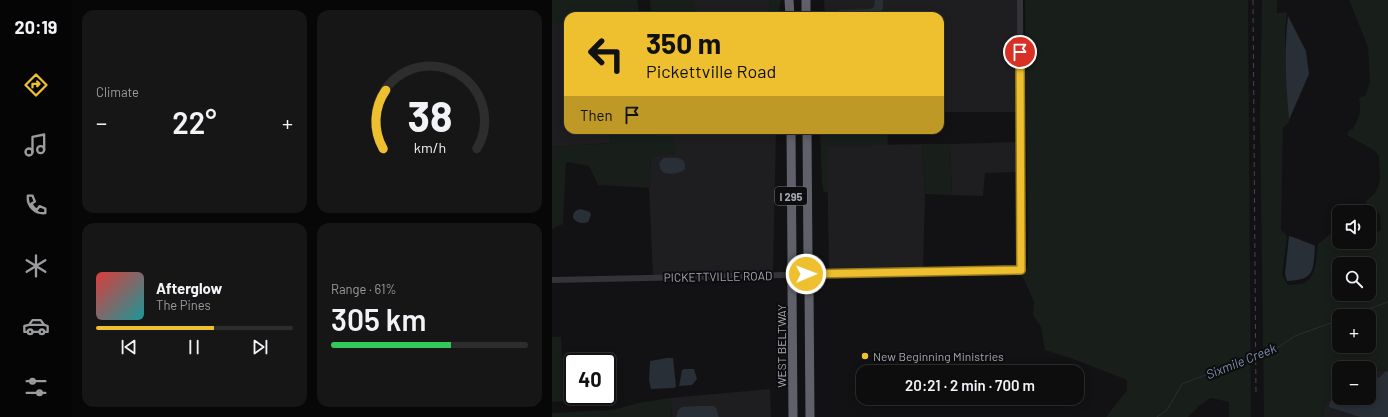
<!DOCTYPE html>
<meta charset="utf-8">
<style>
body{margin:0;font-family:Barlow,sans-serif;background:#171617;color:#f1f3f6;height:100vh;display:flex;flex-direction:column;font-size:15px;white-space:nowrap}
*{box-sizing:border-box;margin:0}
p{font-size:13px;color:#9b9c9e}
.icon{flex:none;width:22px;height:22px;fill:none;stroke:currentColor;stroke-width:2;stroke-linecap:round;stroke-linejoin:round}
.map{position:relative;flex:1;overflow:hidden}
.drawer{display:flex;flex-direction:column;gap:10px;padding:10px;background:#080708;width:480px}
.drawer>*{flex:none}
.banner{position:absolute;left:12px;top:12px;width:380px;height:122px;border-radius:12px;box-shadow:0 2px 10px #0003,0 0 0 1px #2e2d2e;background:#eec02f;color:#111;overflow:hidden}
.buttons{position:absolute;left:780px;top:205px;display:grid;gap:8px}
.buttons a{display:grid;place-items:center;width:44px;height:44px;border-radius:8px;background:#0e0d0e;box-shadow:0 2px 10px #0003,0 0 0 1px #2e2d2e;font-size:20px}
.speed{position:absolute;left:12px;top:353px;display:flex;gap:8px;font-size:20px;font-weight:700;text-align:center}
.speed>*{display:grid;place-content:center;width:52px;height:52px;border-radius:50%;background:#0e0d0e;box-shadow:0 2px 10px #0003,0 0 0 1px #2e2d2e;line-height:1}
.speed .limit{border:2px solid #111;border-radius:6px;background:#fff;color:#111}
.pin{position:absolute;display:grid;place-items:center;width:34px;height:34px;color:#fff;margin:-17px;border:2px solid #fff;border-radius:50%;box-shadow:0 1px 4px #0007}
.me{position:absolute;width:44px;margin:-22px;rotate:89deg;stroke-linejoin:round;filter:drop-shadow(0 0 3px #0008)}
.turn{display:flex;align-items:center;gap:14px;height:84px;padding:0 16px;font-size:18px}
.turn .icon{width:52px;height:52px;stroke-width:2.5}
.turn b{display:block;font-size:28px;line-height:34px}
.then{display:flex;align-items:center;height:38px;padding:0 16px;background:#0003;gap:8px;font-size:15px}
.big{font-size:30px;font-weight:600;line-height:1.1}
.drawer .widget{flex:1;display:flex;flex-direction:column;justify-content:center;gap:6px;min-width:0;padding:0 14px;border-radius:12px;background:#171617}
.drawer .dial{align-items:center;gap:0}
.dial svg{height:104px;overflow:visible;fill:none;stroke:#2e2d2e;stroke-width:7;stroke-linecap:round;text-anchor:middle}
.dial text{fill:#f1f3f6;stroke:none}
.song{display:flex;align-items:center;gap:12px}
.cover{width:48px;height:48px;border-radius:6px;background:linear-gradient(135deg,hsl(0 70% 55%),hsl(180 70% 35%))}
.played{height:4px;border-radius:2px;background:linear-gradient(90deg,#eec02f 60%,#2e2d2e 60%)}
.keys{display:flex;justify-content:space-around;direction:ltr}
.heat{display:flex;justify-content:space-between;align-items:center;font-size:22px;direction:ltr}
.charge{height:6px;border-radius:3px;background:linear-gradient(90deg,#34c759 61%,#2e2d2e 0)}
.drawer .tiles{flex:1;display:grid;gap:10px;grid-template-columns:repeat(2,1fr)}
.trip{position:absolute;left:304px;top:365px;width:228px;height:40px;border-radius:12px;background:#0e0d0e;box-shadow:0 2px 10px #0003,0 0 0 1px #2e2d2e;font-weight:600;line-height:40px;text-align:center}
main{display:flex;flex:1;min-height:0}
.tab-bar{display:flex;flex-direction:column;width:72px;justify-content:space-around;align-items:center;background:#060506;color:#9b9c9e}
.tab-bar .icon{width:28px;height:28px}
.tab-bar .on{color:#eec02f}
.tab-bar b{font-size:18px;color:#f1f3f6}
.map>svg:first-child{display:block}
</style>
<main>
<nav class="tab-bar">
<b>20:19</b>
<svg class="icon on" aria-label="directions" viewBox="0 0 24 24"><path d="M12 3l9 9-9 9-9-9zM9 14v-3h6M13 9l2 2-2 2"/></svg>
<svg class="icon" aria-label="music" viewBox="0 0 24 24"><path d="M9 18V5l10-2v13"/><circle cx="6" cy="18" r="3"/><circle cx="16" cy="16" r="3"/></svg>
<svg class="icon" aria-label="phone" viewBox="0 0 24 24"><path d="M5 4h4l2 5-3 2q2 4 5 5l2-3 5 2v4C11 20 4 13 5 4z"/></svg>
<svg class="icon" aria-label="climate" viewBox="0 0 24 24"><path d="M12 3v18M4 7l16 10M4 17L20 7"/></svg>
<svg class="icon" aria-label="car" viewBox="0 0 24 24"><path d="M5 17H2v-5l4-1 3-4h7l3 4 3 1v5h-3M9 17h6M6 11h13"/><circle cx="7" cy="17" r="2"/><circle cx="17" cy="17" r="2"/></svg>
<svg class="icon" aria-label="filters" viewBox="0 0 24 24"><path d="M4 7h16M4 17h16"/><circle cx="9" cy="7" r="2"/><circle cx="15" cy="17" r="2"/></svg>
</nav>
<section class="drawer">
<div class="tiles">
<div class="widget"><p>Climate</p>
<div class="heat"><a>−</a><b class="big">22°</b><a>+</a></div>
</div>
<div class="widget dial"><svg viewBox="0 0 100 80">
<path d="M14 69A42 42 0 1 1 86 69"/>
<path d="M14 69A42 42 0 0 1 16 24" stroke="#eec02f"/>
<text x="50" y="56" font-size="32" font-weight="700">38</text>
<text x="50" y="72" font-size="11">km/h</text>
</svg></div>
<div class="widget">
<div class="song"><i class="cover"></i><div><b>Afterglow</b><p>The Pines</p></div></div>
<div class="played"></div>
<div class="keys"><svg class="icon" aria-label="previous" viewBox="0 0 24 24"><path d="M18 5L8 12l10 7zM5 5v14"/></svg><svg class="icon" aria-label="pause" viewBox="0 0 24 24"><path d="M8 5v14M16 5v14"/></svg><svg class="icon" aria-label="next" viewBox="0 0 24 24"><path d="M6 5l10 7-10 7zM19 5v14"/></svg></div>
</div>
<div class="widget"><p>Range · 61%</p><b class="big">305 km</b><div class="charge"></div></div>
</div>
</section>
<div class="map">
<svg width="836" height="417" viewBox="0 0 836 417">
<rect width="100%" height="100%" fill="#121113"/>
<!-- built -->
<path fill="#1e1e20" d="M 143,0 L 217,0 L 218,16 L 143,16 Z
M 272,0 L 466,0 L 466,112 L 388,112 L 388,16 L 273,16 Z
M 0,24 L 16,24 L 16,130 L 58,130 L 59,143 L 0,147 Z
M 105,130 L 224,130 L 221,273 L 101,276 L 97,188 L 99,156 L 124,153 L 105,137 Z
M 466,142 L 466,172 L 433,173 L 431,196 L 400,195 L 398,144 Z
M 370,144 L 373,194 L 371,269 L 277,272 L 275,146 Z
M 836,369 L 836,417 L 771,417 L 773,403 L 786,393 L 787,398 L 817,398 L 817,373 Z
M 218,389 L 219,417 L 167,417 L 167,415 L 126,410 L 124,417 L 120,417 L 118,398 Z"/>
<!-- green -->
<path fill="#181e19" fill-rule="evenodd" d="M 0,0 L 85,0 L 88,16 L 16,16 L 16,24 L 0,24 Z
M 98,0 L 143,0 L 143,16 L 99,16 Z
M 217,0 L 229,0 L 226,16 L 218,16 Z
M 473,0 L 696,0 L 699,417 L 677,417 L 677,402 L 659,398 L 648,405 L 636,417 L 554,417 L 575,390 L 575,380 L 521,359 L 493,350 L 489,327 L 481,315 L 482,302 L 470,275 L 476,266 Z
M 710,0 L 725,0 L 725,13 L 735,12 L 733,33 L 737,122 L 731,128 L 729,230 L 733,233 L 735,237 L 730,275 L 736,285 C 740,284 748,285 752,283 C 765,277 764,256 766,244 L 787,227 L 787,242 L 817,242 L 817,235 L 829,230 L 828,214 L 813,202 L 824,192 L 828,180 L 827,156 L 823,151 L 795,135 L 797,130 L 801,129 C 806,119 810,111 807,100 L 809,97 L 813,96 L 818,82 L 816,47 L 797,0 L 836,0 L 836,369 L 817,373 L 817,368 L 787,368 L 787,393 L 773,403 L 771,417 L 712,417 L 708,119 ZM 787,264 L 817,264 L 817,294 L 787,294 ZM 787,316 L 817,316 L 817,346 L 787,346 Z
M 58,130 L 105,130 L 105,137 L 121,136 L 124,153 L 99,156 L 97,188 L 46,185 L 37,166 L 14,162 L 11,224 L 0,229 L 0,147 L 59,143 Z
M 268,130 L 335,130 L 336,145 L 276,146 L 276,192 L 272,192 L 270,184 Z
M 370,144 L 398,144 L 400,195 L 373,194 Z
M 0,337 L 9,337 L 12,401 L 0,402 Z
M 118,398 L 120,417 L 0,417 L 0,413 L 60,410 L 86,403 Z"/>
<!-- water -->
<path fill="#282f36" d="M 323,0 L 331,0 L 331,8 L 329,12 L 299,15 L 298,16 L 286,16 L 287,10 L 318,9 L 322,7 Z
M 736,16 L 754,51 L 757,74 L 737,120 C 734,86 732,51 736,16 Z
M 111,158 C 120,158 135,155 133,169 C 130,173 113,177 109,170 C 108,169 108,165 107,164 Z
M 29,209 L 38,212 L 39,215 L 36,222 C 30,224 25,223 21,218 C 21,212 23,210 29,209 Z
M 737,236 C 741,237 760,244 763,246 C 761,271 763,280 735,281 L 733,274 Z
M 115,358 L 121,358 L 124,386 L 122,388 L 99,389 L 97,380 L 98,361 Z
M 132,369 L 142,369 L 145,379 L 140,385 L 127,386 L 130,370 Z
M 834,371 L 836,372 L 836,417 L 808,417 L 777,407 L 778,402 L 782,398 L 796,405 L 800,404 L 809,398 L 817,398 L 817,383 L 819,379 L 828,377 Z
M 146,406 L 161,406 L 164,408 L 167,417 L 124,417 L 126,410 L 130,407 Z"/>
<g fill="none" stroke-linecap="round" stroke-linejoin="round">
<!-- stream -->
<path stroke="#282f36" stroke-width="1" d="M 798,316 L 836,302
M 605,417 L 615,410 L 630,384 L 725,348 L 743,336 L 787,320"/>
<!-- minor -->
<path stroke="#333338" stroke-width="6" d="M 0,280 L 469,270 L 468,0"/>
<!-- highway -->
<path stroke="#5f6069" stroke-width="9" d="M 237,0 L 238,16
M 254,0 L 254,16
M 239,130 L 240,262
M 255,130 L 256,262
M 240,287 L 241,417
M 257,287 L 258,417"/>
<!-- rail -->
<path stroke="#46474d" stroke-width="1" stroke-dasharray="5 4" stroke-linecap="butt" d="M 701,0 L 704,396"/>
<!-- highway-bridge -->
<path stroke="#5f6069" stroke-width="9" d="M 240,262 L 240,287
M 256,262 L 257,287"/>
</g>
<g fill="none" stroke-linecap="round" stroke-linejoin="round">
<!-- route casing -->
<g stroke="#9b7d1f" stroke-width="10">
<path id="route" d="M 254,274 L 469,270 L 468,52"/>
</g>
<!-- route -->
<use href="#route" stroke="#eec02f" stroke-width="7"/>
</g>
<!-- markers -->
<circle fill="#eec02f" stroke="#0d0d0e" stroke-width="1.5" cx="313" cy="356" r="4"/>
<g text-anchor="middle" dominant-baseline="central" stroke-width="4" stroke-linejoin="round" paint-order="stroke">
<!-- shield labels -->
<rect fill="#0d0d0e" stroke="#767882" stroke-width="1" x="223" y="187" width="32" height="18" rx="3"/>
<g font-size="11" font-weight="bold" fill="#a3a6b3">
<text x="239" y="196">I 295</text>
</g>
<!-- street labels -->
<g font-size="12" fill="#a3a6b3" stroke="#0d0d0e">
<text transform="translate(166 276) rotate(-1)">PICKETTVILLE ROAD</text>
<text transform="translate(229 346) rotate(-90)">WEST BELTWAY</text>
</g>
<!-- poi labels -->
<g font-size="12" fill="#a3a6b3" stroke="#0d0d0e" text-anchor="start">
<text x="321" y="356">New Beginning Ministries</text>
</g>
<!-- water labels -->
<g font-size="13" font-style="italic" fill="#7a91ae" stroke="#0d0d0e">
<text transform="translate(689 361) rotate(-22)">Sixmile Creek</text>
</g>
</g>
</svg>
<div class="buttons">
<a><svg class="icon" aria-label="sound" viewBox="0 0 24 24"><path d="M4 9h4l5-4v14l-5-4H4zM17 9q2 3 0 6"/></svg></a>
<a><svg class="icon" aria-label="search" viewBox="0 0 24 24"><circle cx="10" cy="10" r="6"/><path d="M15 15l6 6"/></svg></a>
<a>+</a>
<a>−</a>
</div>
<div class="speed"><div class="limit">40</div></div>
<div class="pin" style="left:468px;top:52px;background:#d93025"><svg class="icon" aria-label="arrive" viewBox="0 0 24 24"><path d="M6 21V4h12l-3 4 3 4H6"/></svg></div>
<svg class="me" style="left:254px;top:274px" viewBox="-20 -20 40 40"><circle r="17" fill="#eec02f" stroke="#fff" stroke-width="3"/><path d="M0-11L8 9 0 5-8 9z" fill="#fff"/></svg>
<div class="trip">20:21 · 2 min · 700 m</div>
<div class="banner">
<div class="turn"><svg class="icon" aria-label="left" viewBox="0 0 24 24"><path d="M17 20v-9H6M10 6l-5 5 5 5"/></svg><div><b>350 m</b>Pickettville Road</div></div>
<div class="then">Then<svg class="icon" aria-label="arrive" viewBox="0 0 24 24"><path d="M6 21V4h12l-3 4 3 4H6"/></svg></div>
</div>
</div>
</main>
